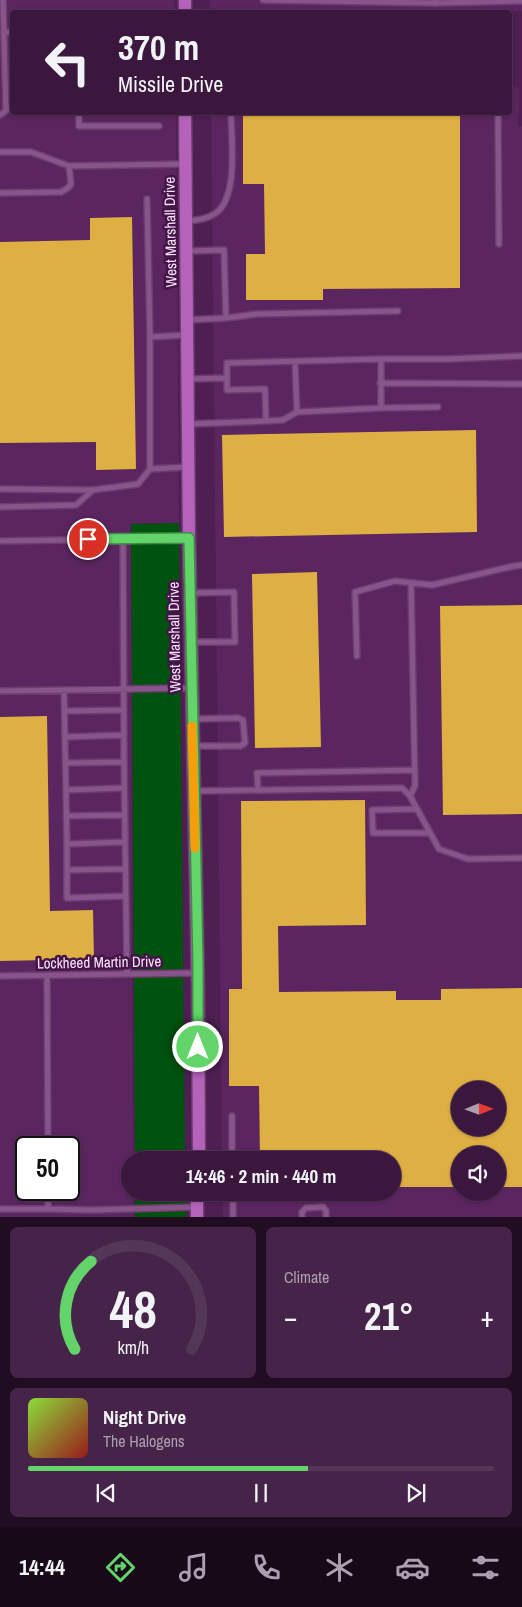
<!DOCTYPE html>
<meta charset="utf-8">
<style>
body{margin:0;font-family:"Archivo Narrow",sans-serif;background:#462449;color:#f1f3f6;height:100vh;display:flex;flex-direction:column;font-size:19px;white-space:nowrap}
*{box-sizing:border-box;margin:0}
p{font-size:16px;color:#ac9fb0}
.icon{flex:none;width:28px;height:28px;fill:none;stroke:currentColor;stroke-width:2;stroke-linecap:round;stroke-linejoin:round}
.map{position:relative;height:1217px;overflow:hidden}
.panel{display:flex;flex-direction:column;gap:10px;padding:10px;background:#200d22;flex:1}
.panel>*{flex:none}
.guide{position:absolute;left:10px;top:10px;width:502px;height:105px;border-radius:5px;box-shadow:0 1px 4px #0004,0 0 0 1px #543658;background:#3b173e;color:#f1f3f6;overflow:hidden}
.needle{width:32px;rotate:89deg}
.buttons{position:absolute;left:451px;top:1081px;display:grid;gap:10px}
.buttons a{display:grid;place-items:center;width:55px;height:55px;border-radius:50%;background:#3b173e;box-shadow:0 1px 4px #0004,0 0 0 1px #543658;font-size:25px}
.speed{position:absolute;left:15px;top:1136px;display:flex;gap:10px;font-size:25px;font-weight:700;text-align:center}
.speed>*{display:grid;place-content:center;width:65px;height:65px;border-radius:50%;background:#3b173e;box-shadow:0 1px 4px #0004,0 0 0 1px #543658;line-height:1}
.speed .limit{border:2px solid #111;border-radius:8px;background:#fff;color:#111}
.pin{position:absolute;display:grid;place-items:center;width:42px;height:42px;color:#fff;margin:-21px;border:2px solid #fff;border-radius:50%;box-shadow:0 1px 5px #0007}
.me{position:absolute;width:55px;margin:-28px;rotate:0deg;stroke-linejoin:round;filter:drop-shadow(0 0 4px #0008)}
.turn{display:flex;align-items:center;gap:18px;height:105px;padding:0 25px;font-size:22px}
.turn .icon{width:65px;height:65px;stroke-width:2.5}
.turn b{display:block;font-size:35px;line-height:42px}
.big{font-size:38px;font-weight:800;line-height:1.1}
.panel .widget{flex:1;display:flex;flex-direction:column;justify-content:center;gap:8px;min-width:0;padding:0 18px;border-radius:8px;background:#462449}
.panel .dial{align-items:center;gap:0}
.dial svg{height:130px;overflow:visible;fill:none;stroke:#543658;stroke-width:7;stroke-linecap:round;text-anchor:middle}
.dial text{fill:#f1f3f6;stroke:none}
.song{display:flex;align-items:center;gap:15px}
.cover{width:60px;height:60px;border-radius:8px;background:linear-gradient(135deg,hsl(90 70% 55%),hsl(0 70% 35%))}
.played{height:5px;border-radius:2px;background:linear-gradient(90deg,#62d469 60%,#543658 60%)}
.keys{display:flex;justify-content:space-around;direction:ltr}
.heat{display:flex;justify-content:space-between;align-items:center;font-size:28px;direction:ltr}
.panel .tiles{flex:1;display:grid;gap:10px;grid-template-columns:1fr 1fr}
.widget:last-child{grid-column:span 2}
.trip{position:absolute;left:121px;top:1151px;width:280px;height:50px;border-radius:25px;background:#3b173e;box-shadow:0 1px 4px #0004,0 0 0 1px #543658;font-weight:800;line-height:50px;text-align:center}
.dock{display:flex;height:80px;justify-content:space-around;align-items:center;background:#180919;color:#ac9fb0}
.dock .icon{width:35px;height:35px}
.dock .selected{color:#62d469}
.dock b{font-size:22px;color:#f1f3f6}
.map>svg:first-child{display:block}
</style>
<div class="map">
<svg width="522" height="1217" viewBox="0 0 522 1217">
<rect width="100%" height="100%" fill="#4f1f53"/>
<!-- built -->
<path fill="#5b255f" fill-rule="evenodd" d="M 0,0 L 174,0 L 175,12 L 12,12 L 12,112 L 176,113 L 179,523 L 131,524 L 133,1160 L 130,1160 L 130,1192 L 133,1193 L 134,1217 L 0,1217 ZM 26,1148 L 69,1148 L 69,1190 L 26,1190 Z
M 210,0 L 522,0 L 522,11 L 465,12 L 210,12 Z
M 510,82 L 520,90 L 518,126 L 522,126 L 522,1217 L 223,1217 L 223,1193 L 392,1192 L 392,1160 L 222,1160 L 211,113 L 510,112 ZM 460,1090 L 498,1090 L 498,1128 L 460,1128 ZM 460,1155 L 498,1155 L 498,1192 L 460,1192 Z"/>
<!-- green -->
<path fill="#00520f" d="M 179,523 L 185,1160 L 135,1160 L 131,524 Z
M 135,1193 L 186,1193 L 186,1217 L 135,1217 Z"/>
<!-- building -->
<path fill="#deaf42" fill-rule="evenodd" d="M 243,112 L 460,112 L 460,288 L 323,289 L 323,300 L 246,300 L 246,254 L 265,254 L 264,184 L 243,184 Z
M 132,217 L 136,469 L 96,470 L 96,442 L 0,443 L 0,242 L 90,240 L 90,218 Z
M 476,430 L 477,532 L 224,537 L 222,435 Z
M 317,572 L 321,747 L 255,748 L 252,574 Z
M 522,605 L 522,814 L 443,815 L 440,606 Z
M 47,716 L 50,911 L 93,910 L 94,959 L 0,961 L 0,717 Z
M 365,800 L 366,925 L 278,926 L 279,992 L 396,991 L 396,1000 L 441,1000 L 441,989 L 522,988 L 522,1187 L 498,1187 L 498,1155 L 460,1155 L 460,1187 L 392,1187 L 392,1160 L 260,1160 L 259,1086 L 229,1086 L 229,989 L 242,989 L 241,801 ZM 460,1090 L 498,1090 L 498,1128 L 460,1128 Z"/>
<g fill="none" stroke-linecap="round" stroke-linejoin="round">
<!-- service casing -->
<g stroke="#6b3e6e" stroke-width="8">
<path id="service" d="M 3,0 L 6,110
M 263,0 L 435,3 L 435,0
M 435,3 L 522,1
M 4,32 L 12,32
M 79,112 L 79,126 L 159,126
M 498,112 L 499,244
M 0,115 L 12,106
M 0,152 L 31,152 L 69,166 L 184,164
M 0,193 L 61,192 L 68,188 L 71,184 L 69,166
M 187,221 C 198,220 207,219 216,213 C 239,196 231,138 231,112
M 187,251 L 224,250 L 226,318 L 187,320
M 226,318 L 257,314 L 398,311
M 150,337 L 187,335
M 381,359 L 448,359 L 522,356
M 188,379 L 227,378 L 227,363 L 381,359 L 381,408 L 297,412 L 295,362
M 380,383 L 522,384
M 381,408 L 438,407
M 266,421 L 283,420 L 297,412
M 188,424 L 266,421 L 265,389 L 227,390 L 227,378
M 150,469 L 187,467
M 0,489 L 93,490 L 138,484 L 150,469 L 150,337 L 147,199
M 0,507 L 76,505 L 93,490
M 123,539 L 124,762 L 127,974
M 0,541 L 188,538
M 191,593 L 234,592 L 235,642 L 192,642
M 357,656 L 355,592 L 395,581 L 432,585 L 514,566 L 522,565
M 64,690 L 67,844 L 125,842
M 0,691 L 191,688
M 65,711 L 124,710
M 192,719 L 238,718 L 243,720 L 245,743 L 240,746 L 193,746
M 65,737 L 124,735
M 65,763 L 124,762
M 66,790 L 124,788
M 258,790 L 257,773 L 415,770
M 194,791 L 402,788 L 410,796 L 439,849 L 468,859 L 522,858
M 410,796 L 415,786 L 411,583
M 417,809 L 372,810 L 373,833 L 430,833
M 66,816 L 125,815
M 67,844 L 67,870
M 125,869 L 67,870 L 67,898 L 126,896
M 47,975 L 48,1148
M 0,976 L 197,973
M 232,1116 L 232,1160
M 48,1190 L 48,1209 L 93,1210 L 196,1207
M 233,1192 L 233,1217
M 0,1209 L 48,1209
M 302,1217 L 302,1212 L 306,1208 L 323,1207 L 326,1211 L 326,1217"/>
</g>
<!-- secondary casing -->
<g stroke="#6b3e6e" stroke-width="15">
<path id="secondary" d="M 185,0 L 185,12
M 185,112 L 189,538 L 198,989 L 199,1160
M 197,1217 L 197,1192"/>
</g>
<!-- service -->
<use href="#service" stroke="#88548b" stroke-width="5"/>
<!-- secondary -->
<use href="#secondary" stroke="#b462ba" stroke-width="12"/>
</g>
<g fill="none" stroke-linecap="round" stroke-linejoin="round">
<!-- route casing -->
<g stroke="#408a44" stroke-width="12">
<path id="route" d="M 88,539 L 189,538 L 198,963 L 198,1047"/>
</g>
<!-- route -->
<use href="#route" stroke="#62d469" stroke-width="9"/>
<!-- slow -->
<path stroke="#f59e0b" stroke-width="9" d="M 192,726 L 195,848"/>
</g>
<g text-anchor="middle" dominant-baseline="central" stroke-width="5" stroke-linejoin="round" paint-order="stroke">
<!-- street labels -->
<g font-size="15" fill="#fbe3fc" stroke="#441448">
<text transform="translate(170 232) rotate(-91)">West Marshall Drive</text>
<text transform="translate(174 637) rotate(-91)">West Marshall Drive</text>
<text transform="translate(99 962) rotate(-1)">Lockheed Martin Drive</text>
</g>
</g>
</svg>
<div class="buttons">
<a><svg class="needle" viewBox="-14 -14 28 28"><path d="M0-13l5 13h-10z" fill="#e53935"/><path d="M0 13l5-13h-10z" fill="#ac9fb0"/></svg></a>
<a><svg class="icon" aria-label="sound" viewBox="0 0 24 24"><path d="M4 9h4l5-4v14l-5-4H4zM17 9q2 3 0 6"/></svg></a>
</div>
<div class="speed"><div class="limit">50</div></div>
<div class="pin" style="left:88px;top:539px;background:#d93025"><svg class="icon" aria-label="arrive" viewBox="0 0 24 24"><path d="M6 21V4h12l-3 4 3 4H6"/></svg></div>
<svg class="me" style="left:198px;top:1047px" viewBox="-20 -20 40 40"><circle r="17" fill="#62d469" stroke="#fff" stroke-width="3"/><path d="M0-11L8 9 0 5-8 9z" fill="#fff"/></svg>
<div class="trip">14:46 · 2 min · 440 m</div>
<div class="guide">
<div class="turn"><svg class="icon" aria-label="left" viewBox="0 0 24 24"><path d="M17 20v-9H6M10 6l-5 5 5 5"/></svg><div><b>370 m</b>Missile Drive</div></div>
</div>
</div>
<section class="panel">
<div class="tiles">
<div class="widget dial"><svg viewBox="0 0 100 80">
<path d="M14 69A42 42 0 1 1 86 69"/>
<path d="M14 69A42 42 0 0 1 24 15" stroke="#62d469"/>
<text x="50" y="56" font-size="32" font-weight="700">48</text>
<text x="50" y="72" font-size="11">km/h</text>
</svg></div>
<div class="widget"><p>Climate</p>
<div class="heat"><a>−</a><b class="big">21°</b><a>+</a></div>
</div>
<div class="widget">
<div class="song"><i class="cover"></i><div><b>Night Drive</b><p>The Halogens</p></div></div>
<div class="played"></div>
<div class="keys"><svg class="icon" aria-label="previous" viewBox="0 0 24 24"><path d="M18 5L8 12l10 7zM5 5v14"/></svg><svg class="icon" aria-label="pause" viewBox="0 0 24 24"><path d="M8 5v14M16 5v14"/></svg><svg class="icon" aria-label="next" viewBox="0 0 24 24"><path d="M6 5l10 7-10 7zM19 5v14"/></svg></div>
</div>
</div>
</section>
<nav class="dock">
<b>14:44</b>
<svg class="icon selected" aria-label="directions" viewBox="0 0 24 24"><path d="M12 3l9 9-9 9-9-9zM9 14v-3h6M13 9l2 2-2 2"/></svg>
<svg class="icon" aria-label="music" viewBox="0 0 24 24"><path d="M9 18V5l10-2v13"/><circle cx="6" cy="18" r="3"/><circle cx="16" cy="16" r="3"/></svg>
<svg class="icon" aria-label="phone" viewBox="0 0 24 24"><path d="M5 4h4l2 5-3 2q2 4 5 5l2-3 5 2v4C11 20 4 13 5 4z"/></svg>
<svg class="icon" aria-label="climate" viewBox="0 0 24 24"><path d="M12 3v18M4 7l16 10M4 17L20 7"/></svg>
<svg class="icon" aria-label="car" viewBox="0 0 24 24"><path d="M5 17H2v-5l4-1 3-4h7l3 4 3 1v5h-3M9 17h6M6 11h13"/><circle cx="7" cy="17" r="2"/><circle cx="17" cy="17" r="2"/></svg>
<svg class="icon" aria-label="filters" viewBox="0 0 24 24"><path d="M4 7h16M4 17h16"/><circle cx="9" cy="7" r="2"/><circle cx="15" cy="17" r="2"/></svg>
</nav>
